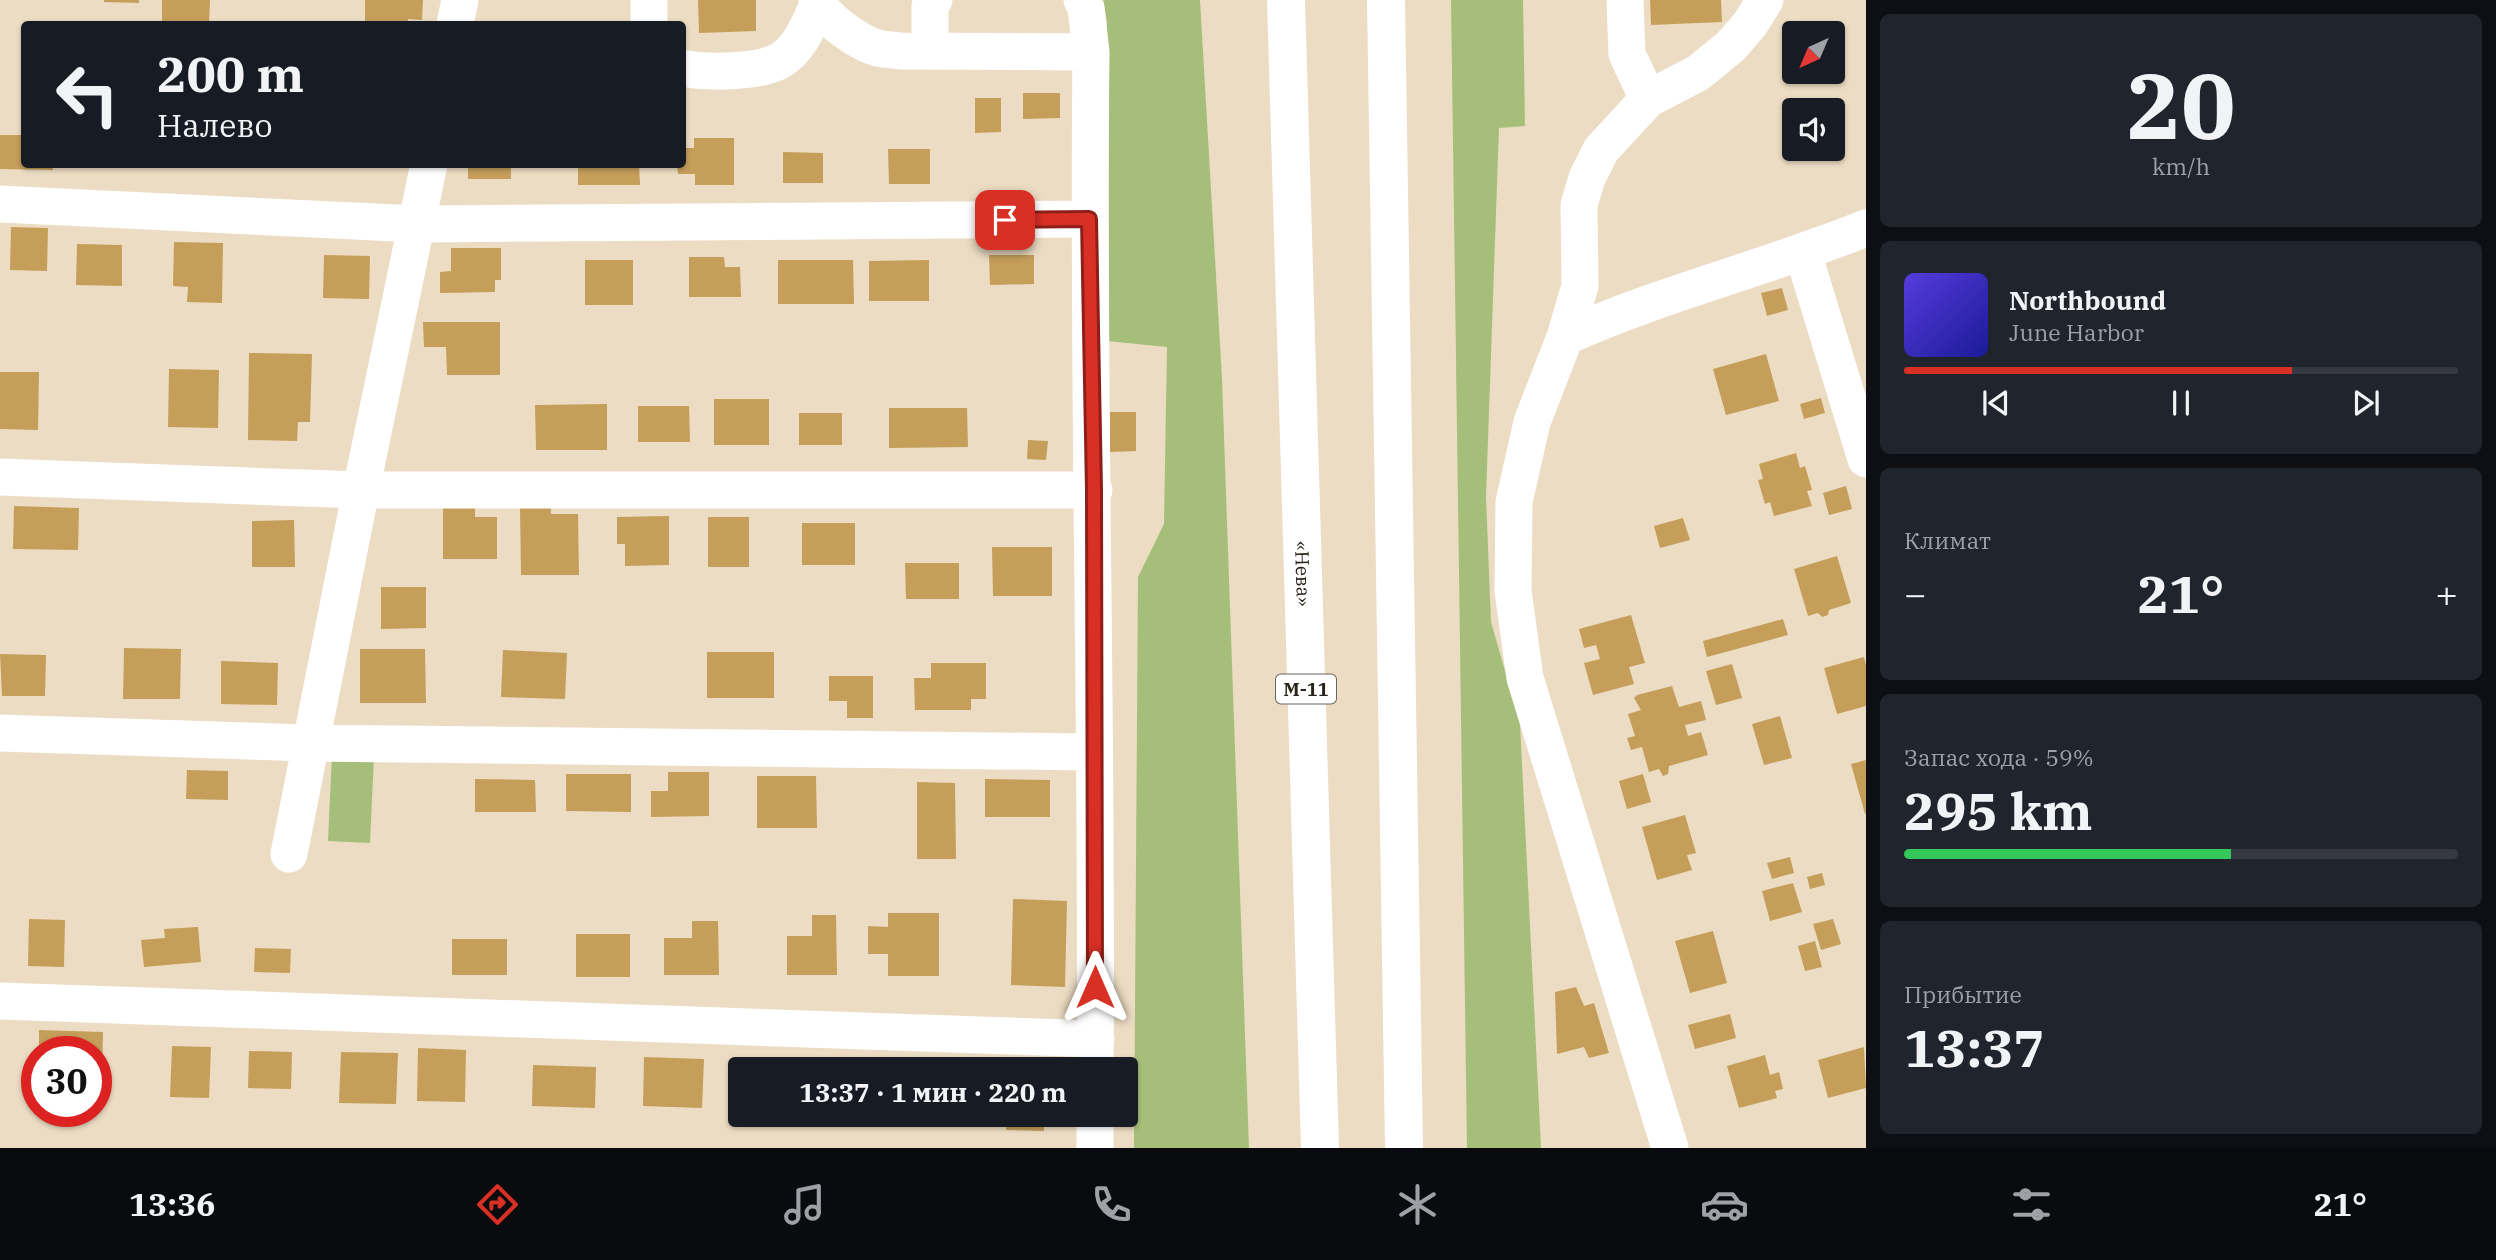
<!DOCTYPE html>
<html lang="ru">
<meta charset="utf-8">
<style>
body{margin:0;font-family:"IBM Plex Serif",serif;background:#20242c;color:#f1f3f6;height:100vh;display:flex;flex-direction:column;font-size:26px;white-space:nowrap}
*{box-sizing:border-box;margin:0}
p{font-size:23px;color:#9ea1a6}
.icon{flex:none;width:38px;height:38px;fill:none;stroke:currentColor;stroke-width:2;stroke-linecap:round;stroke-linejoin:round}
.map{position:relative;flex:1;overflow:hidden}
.details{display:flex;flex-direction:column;gap:14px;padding:14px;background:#0d0f14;width:630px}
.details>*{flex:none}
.top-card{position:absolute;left:21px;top:21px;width:665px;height:147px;border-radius:7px;box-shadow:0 2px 5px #0004;background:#171b24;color:#f1f3f6;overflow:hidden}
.needle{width:46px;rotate:224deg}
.tools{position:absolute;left:1782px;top:21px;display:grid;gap:14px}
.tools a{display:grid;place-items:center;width:63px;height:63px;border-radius:7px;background:#171b24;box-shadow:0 2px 5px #0004;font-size:35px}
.speed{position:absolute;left:21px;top:1036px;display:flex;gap:14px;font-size:35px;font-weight:700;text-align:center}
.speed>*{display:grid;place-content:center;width:91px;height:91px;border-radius:50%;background:#171b24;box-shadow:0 2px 5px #0004;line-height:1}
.speed .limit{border:10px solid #d22;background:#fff;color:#111}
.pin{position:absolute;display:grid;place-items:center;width:60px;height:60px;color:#fff;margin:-30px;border-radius:14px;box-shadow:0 4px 10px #0006}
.me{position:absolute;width:77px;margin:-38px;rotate:0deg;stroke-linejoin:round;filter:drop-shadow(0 0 5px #0008)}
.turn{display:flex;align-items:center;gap:24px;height:147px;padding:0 21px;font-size:32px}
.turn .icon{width:91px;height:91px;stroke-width:2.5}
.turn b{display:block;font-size:49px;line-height:60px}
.big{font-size:52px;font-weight:800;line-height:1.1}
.details .tile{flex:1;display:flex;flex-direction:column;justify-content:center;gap:10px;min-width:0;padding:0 24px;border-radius:10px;background:#20242c}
.details .dial{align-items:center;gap:0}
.dial b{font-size:91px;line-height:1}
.song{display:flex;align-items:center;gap:21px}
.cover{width:84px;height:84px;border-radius:10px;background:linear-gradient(135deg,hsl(250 70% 55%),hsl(240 70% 35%))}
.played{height:7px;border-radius:4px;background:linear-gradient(90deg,#d93025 70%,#363941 70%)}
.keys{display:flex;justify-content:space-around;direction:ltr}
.heat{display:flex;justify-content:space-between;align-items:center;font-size:38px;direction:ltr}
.charge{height:10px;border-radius:5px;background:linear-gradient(90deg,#34c759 59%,#363941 0)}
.trip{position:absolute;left:728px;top:1057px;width:410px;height:70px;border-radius:7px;background:#171b24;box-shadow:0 2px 5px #0004;font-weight:800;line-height:70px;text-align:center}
.tabs{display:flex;height:112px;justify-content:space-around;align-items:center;background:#090b0e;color:#9ea1a6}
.tabs .icon{width:49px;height:49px}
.tabs .on{color:#d93025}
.tabs b{font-size:32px;color:#f1f3f6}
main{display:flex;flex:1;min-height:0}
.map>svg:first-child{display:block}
</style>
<main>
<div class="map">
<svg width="1866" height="1148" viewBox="0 0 1866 1148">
<rect width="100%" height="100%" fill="#ecdcc3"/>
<!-- green -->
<path fill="#a5bf7a" d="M 1103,0 L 1200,0 L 1222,379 L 1249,1148 L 1134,1148 L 1138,577 L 1164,524 L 1167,347 L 1107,341 L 1100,60 L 1107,22 Z
M 1451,0 L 1523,0 L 1525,126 L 1499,128 L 1486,496 L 1491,622 L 1520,723 L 1541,1148 L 1467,1148 Z
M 332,754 L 374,756 L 370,843 L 328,841 Z"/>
<!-- building -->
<path fill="#c59e5a" d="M 104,0 L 139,0 L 139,3 L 104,2 Z
M 162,0 L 210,0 L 209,24 L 162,24 Z
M 365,0 L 423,0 L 422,20 L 408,19 L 408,24 L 365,24 Z
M 698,0 L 756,0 L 756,31 L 699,33 Z
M 1650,0 L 1721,0 L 1722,22 L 1651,25 Z
M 1023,93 L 1060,93 L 1060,118 L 1023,119 Z
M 975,98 L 1001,98 L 1001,132 L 975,133 Z
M 0,135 L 24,135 L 24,164 L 53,164 L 53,170 L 0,169 Z
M 694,138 L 734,138 L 734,185 L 695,185 L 695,174 L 678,174 L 677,164 L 682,164 L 682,148 L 694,148 Z
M 888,149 L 930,149 L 930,184 L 889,184 Z
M 783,152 L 823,153 L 823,183 L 783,183 Z
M 468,164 L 511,164 L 511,179 L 468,179 Z
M 578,164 L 639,164 L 640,185 L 578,185 Z
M 11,227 L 48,228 L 47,271 L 10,270 Z
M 174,242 L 223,243 L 222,303 L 187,302 L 188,287 L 173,286 Z
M 77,244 L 122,245 L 122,286 L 76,285 Z
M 451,248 L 501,248 L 501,280 L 495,280 L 495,292 L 440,293 L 440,272 L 451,271 Z
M 324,255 L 370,256 L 369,299 L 323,298 Z
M 989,255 L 1034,255 L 1034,284 L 990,285 Z
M 689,257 L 724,257 L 725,267 L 740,267 L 741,297 L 689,297 Z
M 585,260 L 633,260 L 633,305 L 585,305 Z
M 778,260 L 853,260 L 854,304 L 778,304 Z
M 929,260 L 929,301 L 869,301 L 869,261 Z
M 1782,288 L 1788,310 L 1767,316 L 1761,293 Z
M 423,322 L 500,322 L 500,375 L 447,375 L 446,347 L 424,347 Z
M 249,353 L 312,354 L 310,422 L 298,422 L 297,441 L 248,440 Z
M 1766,354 L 1779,401 L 1726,415 L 1713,369 Z
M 169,369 L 219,370 L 218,428 L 168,427 Z
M 0,372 L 39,372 L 38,430 L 0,429 Z
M 1821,398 L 1825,413 L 1804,419 L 1800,404 Z
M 714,399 L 769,399 L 769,445 L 714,445 Z
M 607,404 L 607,450 L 536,450 L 535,405 Z
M 638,406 L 689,406 L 690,442 L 638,442 Z
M 889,408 L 967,408 L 968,447 L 889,448 Z
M 1110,412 L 1136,412 L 1136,451 L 1110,452 Z
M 799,413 L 842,413 L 842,445 L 799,445 Z
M 1028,440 L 1048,441 L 1046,460 L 1027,459 Z
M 1796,453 L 1800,468 L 1805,466 L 1812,490 L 1807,491 L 1812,506 L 1774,516 L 1770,502 L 1765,504 L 1758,480 L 1763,479 L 1759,464 Z
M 1846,486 L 1852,509 L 1829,515 L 1823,493 Z
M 14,506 L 79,508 L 78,550 L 13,549 Z
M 443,506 L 475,506 L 475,517 L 497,517 L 497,559 L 443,559 Z
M 520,506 L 551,506 L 551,514 L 578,514 L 579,575 L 521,575 Z
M 669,516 L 669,565 L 625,566 L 625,544 L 617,544 L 617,517 Z
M 708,517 L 749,517 L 749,567 L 708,567 Z
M 1683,518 L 1690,540 L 1660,548 L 1654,526 Z
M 294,520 L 295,567 L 252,567 L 252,521 Z
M 802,523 L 855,523 L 855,565 L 802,565 Z
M 992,547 L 1052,547 L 1052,596 L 993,596 Z
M 1837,556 L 1851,603 L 1829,610 L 1828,615 L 1822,617 L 1818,613 L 1808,616 L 1794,569 Z
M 905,563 L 959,563 L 959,599 L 906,599 Z
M 381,587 L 426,587 L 426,628 L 381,629 Z
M 1631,615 L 1645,663 L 1629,667 L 1634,684 L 1593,695 L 1584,663 L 1600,659 L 1596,645 L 1584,648 L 1579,629 Z
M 1783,619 L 1788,635 L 1707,657 L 1703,641 Z
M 124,648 L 181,649 L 180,699 L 123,699 Z
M 360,649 L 425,649 L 426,703 L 360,703 Z
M 503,650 L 567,653 L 565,699 L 501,697 Z
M 707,652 L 774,652 L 774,698 L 707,698 Z
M 0,654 L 46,655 L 45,696 L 2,696 Z
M 1864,657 L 1866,665 L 1866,706 L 1837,714 L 1824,668 Z
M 221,661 L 278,663 L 277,705 L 221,704 Z
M 931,663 L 986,663 L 986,699 L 971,699 L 971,710 L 915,710 L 914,678 L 931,678 Z
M 1732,664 L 1742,698 L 1716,705 L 1706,671 Z
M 829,676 L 873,676 L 873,718 L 847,718 L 847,701 L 829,701 Z
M 1672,686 L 1679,707 L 1701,701 L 1706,720 L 1685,725 L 1688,736 L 1701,732 L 1708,755 L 1669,766 L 1668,774 L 1663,776 L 1659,769 L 1649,772 L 1642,747 L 1631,750 L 1627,738 L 1635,736 L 1628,714 L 1641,710 L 1634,698 L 1637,695 Z
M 1780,716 L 1792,758 L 1764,765 L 1752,724 Z
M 1866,760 L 1866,814 L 1865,814 L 1851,764 Z
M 187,770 L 228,771 L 228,800 L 186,799 Z
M 668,772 L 709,772 L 709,816 L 651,817 L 651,791 L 668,791 Z
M 566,774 L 631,774 L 631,812 L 566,811 Z
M 1643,774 L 1651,802 L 1627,809 L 1619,781 Z
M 757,776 L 816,776 L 817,828 L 757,828 Z
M 475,779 L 535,780 L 536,812 L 475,812 Z
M 985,779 L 1050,780 L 1050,817 L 985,817 Z
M 917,782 L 955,783 L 956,859 L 917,859 Z
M 1685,815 L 1696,853 L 1687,855 L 1692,870 L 1657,880 L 1642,827 Z
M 1790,857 L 1794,873 L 1772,879 L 1767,863 Z
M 1822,873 L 1825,885 L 1810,889 L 1807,877 Z
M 1793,883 L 1802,912 L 1770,921 L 1762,891 Z
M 1013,899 L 1067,901 L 1065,987 L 1011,985 Z
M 888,913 L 939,913 L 939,976 L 888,976 L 888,954 L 868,954 L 868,926 L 888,927 Z
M 812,915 L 836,915 L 837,975 L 787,975 L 787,936 L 812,936 Z
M 29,919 L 65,920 L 64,967 L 28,966 Z
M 1833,919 L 1841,944 L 1821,950 L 1813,924 Z
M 692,921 L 718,921 L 719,975 L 664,975 L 664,938 L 692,938 Z
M 198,927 L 201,962 L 144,967 L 141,940 L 165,938 L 164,929 Z
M 1713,931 L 1727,983 L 1690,993 L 1675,941 Z
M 576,934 L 630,934 L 630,977 L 576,977 Z
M 452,939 L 507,939 L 507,975 L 452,975 Z
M 1815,941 L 1822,967 L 1805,971 L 1798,946 Z
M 255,948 L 291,949 L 290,973 L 254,972 Z
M 1576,987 L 1584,1006 L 1594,1003 L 1609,1053 L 1589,1058 L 1584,1047 L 1557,1054 L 1555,992 Z
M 1730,1014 L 1736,1038 L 1695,1049 L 1688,1025 Z
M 39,1030 L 103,1032 L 102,1075 L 96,1075 L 96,1052 L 39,1052 Z
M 172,1046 L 211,1047 L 209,1098 L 170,1097 Z
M 1864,1047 L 1866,1088 L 1828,1098 L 1818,1060 Z
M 418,1048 L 466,1050 L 465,1102 L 417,1101 Z
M 249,1051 L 292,1052 L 291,1089 L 248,1088 Z
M 341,1052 L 398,1053 L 396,1104 L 339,1103 Z
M 1765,1055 L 1770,1075 L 1779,1072 L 1783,1089 L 1775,1091 L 1777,1098 L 1739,1108 L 1727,1066 Z
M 644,1057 L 704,1059 L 702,1108 L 643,1106 Z
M 533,1065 L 596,1067 L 595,1108 L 532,1106 Z
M 936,1115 L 993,1115 L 993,1123 L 935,1122 Z
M 1006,1115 L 1044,1115 L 1044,1131 L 1006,1130 Z"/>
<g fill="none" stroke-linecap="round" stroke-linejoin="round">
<!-- minor -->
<path stroke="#fff" stroke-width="37" d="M 649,0 L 649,24
M 817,0 C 821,17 861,44 878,48 C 886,50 894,50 901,51 L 1091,52 C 1087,391 1098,730 1095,1069
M 1082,0 L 1086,8 L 1091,52
M 1625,0 L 1627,54 L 1648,99
M 455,24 L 460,0
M 930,51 L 930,6 L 934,0
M 682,68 C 706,73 760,73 781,60 C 800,49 809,24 818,5
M 0,204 L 418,224 L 1089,219
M 1803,253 L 1866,459
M 1565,337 C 1662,293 1767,268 1866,228
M 0,477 L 361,490 L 1094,490
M 0,733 L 310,743 L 1094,752
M 289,854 L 361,490 L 429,164
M 0,1001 L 1096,1039
M 1095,1148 L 1095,1115
M 1670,1148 L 1525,678 L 1513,591 L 1514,502 L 1532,422 L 1565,337 L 1580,286 L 1579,205 L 1587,178 L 1601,150 L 1648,99 L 1698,73 L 1731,46 L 1750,24 L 1765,0"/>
<!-- highway -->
<g stroke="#fff" stroke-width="38">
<path id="s1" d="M 1286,0 L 1320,1148"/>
<path d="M 1386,0 L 1404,1148"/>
</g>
</g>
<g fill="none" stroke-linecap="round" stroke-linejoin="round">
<!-- route casing -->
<g stroke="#8d1f18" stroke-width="18">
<path id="route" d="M 1005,220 L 1089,219 L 1094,490 L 1095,987"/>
</g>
<!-- route -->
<use href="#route" stroke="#d93025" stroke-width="12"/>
</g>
<g text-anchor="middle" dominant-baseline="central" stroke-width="5" stroke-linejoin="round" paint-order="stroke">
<!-- shield labels -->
<rect fill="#fff" stroke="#68655e" stroke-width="2" x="1276" y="674.5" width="60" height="29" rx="5"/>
<g font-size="18" font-weight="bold" fill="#282319">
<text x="1306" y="689">М-11</text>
</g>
<!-- street labels -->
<g font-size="19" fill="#282319" stroke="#fff">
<text stroke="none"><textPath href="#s1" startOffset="574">«Нева»</textPath></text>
</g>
</g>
</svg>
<div class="tools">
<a><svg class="needle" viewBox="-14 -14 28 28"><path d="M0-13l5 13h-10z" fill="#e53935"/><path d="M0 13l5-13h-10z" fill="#9ea1a6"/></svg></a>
<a><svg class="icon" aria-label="sound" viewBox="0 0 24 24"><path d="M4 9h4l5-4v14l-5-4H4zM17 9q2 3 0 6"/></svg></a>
</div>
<div class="speed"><div class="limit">30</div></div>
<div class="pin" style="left:1005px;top:220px;background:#d93025"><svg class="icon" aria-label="arrive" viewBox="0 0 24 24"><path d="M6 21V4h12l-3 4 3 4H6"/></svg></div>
<svg class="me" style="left:1095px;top:987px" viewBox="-20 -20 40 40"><path d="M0-17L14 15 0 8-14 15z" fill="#d93025" stroke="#fff" stroke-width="4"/></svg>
<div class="trip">13:37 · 1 мин · 220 m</div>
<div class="top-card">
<div class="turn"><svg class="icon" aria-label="left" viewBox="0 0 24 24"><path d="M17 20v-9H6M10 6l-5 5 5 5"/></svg><div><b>200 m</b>Налево</div></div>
</div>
</div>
<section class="details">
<div class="tile dial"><b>20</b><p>km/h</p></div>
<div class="tile">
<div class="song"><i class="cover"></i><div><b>Northbound</b><p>June Harbor</p></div></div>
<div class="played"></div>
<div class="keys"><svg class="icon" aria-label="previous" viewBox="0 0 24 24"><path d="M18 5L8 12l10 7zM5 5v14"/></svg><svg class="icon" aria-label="pause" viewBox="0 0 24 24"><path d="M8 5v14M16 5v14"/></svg><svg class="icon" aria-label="next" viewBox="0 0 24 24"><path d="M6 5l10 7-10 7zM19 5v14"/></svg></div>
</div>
<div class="tile"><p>Климат</p>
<div class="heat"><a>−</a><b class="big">21°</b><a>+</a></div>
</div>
<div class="tile"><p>Запас хода · 59%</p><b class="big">295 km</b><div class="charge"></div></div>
<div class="tile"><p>Прибытие</p><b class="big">13:37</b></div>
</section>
</main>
<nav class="tabs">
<b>13:36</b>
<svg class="icon on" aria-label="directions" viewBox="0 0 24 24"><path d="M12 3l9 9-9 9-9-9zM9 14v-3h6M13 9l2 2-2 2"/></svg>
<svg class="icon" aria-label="music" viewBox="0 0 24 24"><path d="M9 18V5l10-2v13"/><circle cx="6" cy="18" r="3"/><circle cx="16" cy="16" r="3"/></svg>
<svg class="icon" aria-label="phone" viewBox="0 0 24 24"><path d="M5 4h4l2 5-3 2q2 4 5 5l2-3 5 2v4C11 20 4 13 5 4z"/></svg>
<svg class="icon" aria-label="climate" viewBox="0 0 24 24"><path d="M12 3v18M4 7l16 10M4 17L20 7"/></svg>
<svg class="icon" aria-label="car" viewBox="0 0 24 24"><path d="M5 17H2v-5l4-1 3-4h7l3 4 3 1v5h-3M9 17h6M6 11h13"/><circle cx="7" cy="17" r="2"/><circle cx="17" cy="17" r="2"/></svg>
<svg class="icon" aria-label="filters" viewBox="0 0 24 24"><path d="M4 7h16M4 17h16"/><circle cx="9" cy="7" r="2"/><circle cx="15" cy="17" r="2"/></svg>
<b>21°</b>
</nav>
